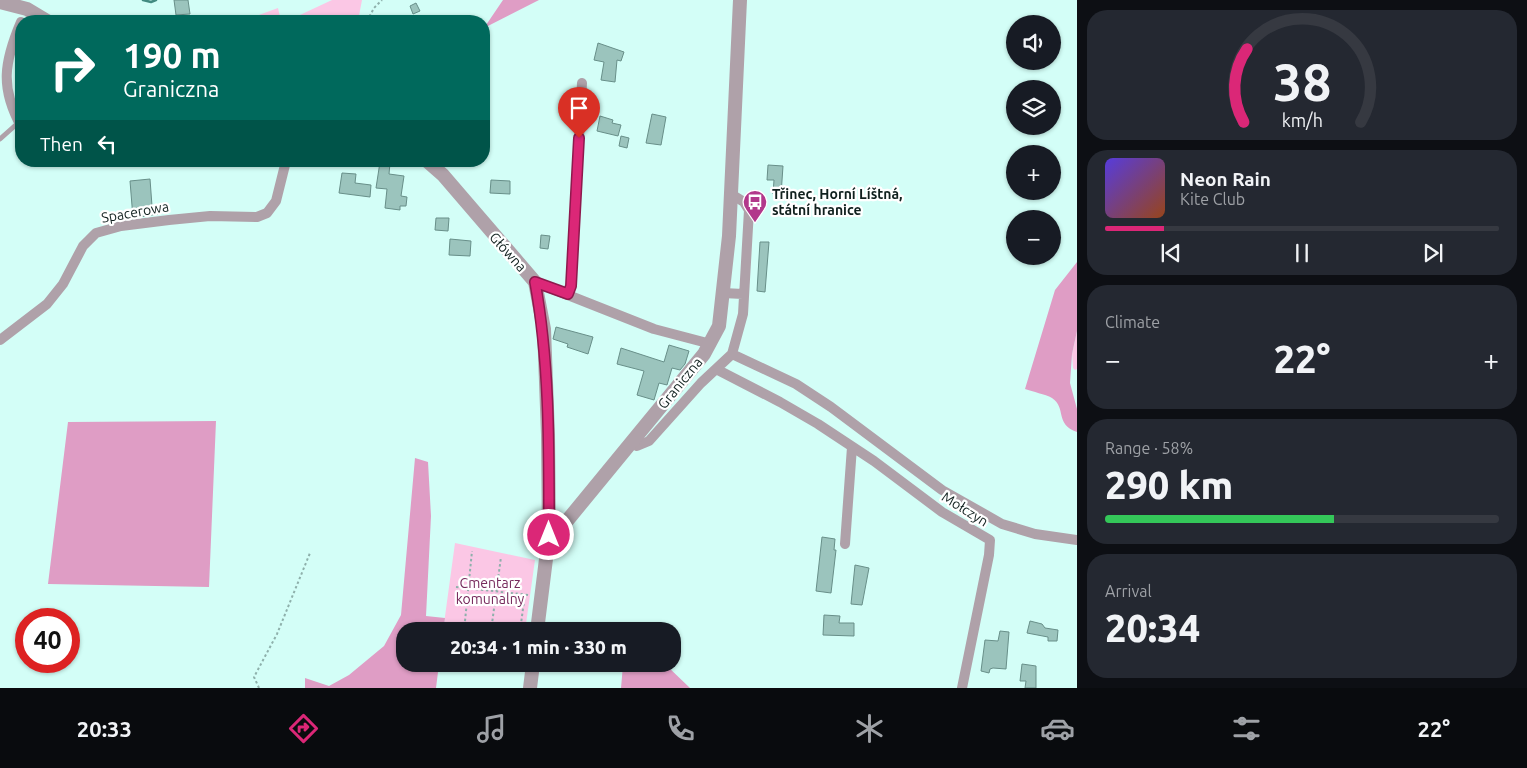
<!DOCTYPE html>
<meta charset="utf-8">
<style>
body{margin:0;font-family:Ubuntu,sans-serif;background:#242831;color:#f1f3f6;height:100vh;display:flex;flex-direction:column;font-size:19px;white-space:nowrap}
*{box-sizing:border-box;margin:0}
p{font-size:16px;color:#9ea1a6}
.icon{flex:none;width:28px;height:28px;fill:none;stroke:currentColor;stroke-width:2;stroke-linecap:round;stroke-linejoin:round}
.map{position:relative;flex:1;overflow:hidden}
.details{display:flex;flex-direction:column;gap:10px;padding:10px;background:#0d0f14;width:450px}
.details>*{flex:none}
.guide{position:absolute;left:15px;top:15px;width:475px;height:152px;border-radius:20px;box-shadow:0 1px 4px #0004;background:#00695c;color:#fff;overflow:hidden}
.controls{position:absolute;left:1006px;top:15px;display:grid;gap:10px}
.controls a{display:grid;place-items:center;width:55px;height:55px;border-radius:50%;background:#171b24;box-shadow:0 1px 4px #0004;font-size:25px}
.speed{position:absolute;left:15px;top:608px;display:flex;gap:10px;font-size:25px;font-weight:700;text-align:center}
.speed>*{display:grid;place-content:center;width:65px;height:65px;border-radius:50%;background:#171b24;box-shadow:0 1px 4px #0004;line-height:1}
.speed .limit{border:8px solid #d22;background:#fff;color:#111}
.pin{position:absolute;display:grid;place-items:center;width:42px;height:42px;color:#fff;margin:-51px -21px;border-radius:50% 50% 50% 0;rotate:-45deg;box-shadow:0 0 5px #0007}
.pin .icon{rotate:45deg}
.me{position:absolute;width:55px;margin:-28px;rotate:0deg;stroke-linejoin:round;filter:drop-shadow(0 0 4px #0008)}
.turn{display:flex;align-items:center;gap:18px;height:105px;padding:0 25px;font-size:22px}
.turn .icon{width:65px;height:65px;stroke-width:2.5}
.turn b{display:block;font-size:35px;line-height:42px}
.then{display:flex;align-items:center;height:48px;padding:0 25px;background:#0003;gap:10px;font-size:19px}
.big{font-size:38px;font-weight:800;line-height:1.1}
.details .widget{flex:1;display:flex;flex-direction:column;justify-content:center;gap:8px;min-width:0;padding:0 18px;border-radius:20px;background:#242831}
.details .dial{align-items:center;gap:0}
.dial svg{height:130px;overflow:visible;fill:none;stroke:#363941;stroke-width:7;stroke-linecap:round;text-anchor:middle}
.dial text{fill:#f1f3f6;stroke:none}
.song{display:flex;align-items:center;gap:15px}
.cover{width:60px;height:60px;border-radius:8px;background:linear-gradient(135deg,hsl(250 70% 55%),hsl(20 70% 35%))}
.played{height:5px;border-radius:2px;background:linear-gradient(90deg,#db2777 15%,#363941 15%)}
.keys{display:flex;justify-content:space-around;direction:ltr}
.heat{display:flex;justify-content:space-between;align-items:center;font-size:28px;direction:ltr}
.charge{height:8px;border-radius:4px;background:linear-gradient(90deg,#34c759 58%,#363941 0)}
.trip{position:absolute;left:396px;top:622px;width:285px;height:50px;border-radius:20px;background:#171b24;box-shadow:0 1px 4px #0004;font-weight:800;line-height:50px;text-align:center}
.tab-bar{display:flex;height:80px;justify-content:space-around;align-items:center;background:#090b0e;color:#9ea1a6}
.tab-bar .icon{width:35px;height:35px}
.tab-bar .on{color:#db2777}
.tab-bar b{font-size:22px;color:#f1f3f6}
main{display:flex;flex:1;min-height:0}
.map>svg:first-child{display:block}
</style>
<main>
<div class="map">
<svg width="1077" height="688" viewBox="0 0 1077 688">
<rect width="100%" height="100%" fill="#d3fef7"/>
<!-- green -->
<path fill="#fbc7e5" d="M 332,0 L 362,0 L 358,21 L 287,21 Z
M 278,8 L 281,21 L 242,21 Z
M 1077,331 L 1077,369 L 1075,370 L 1073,368 L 1072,354 Z
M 455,543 L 535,560 L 525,631 L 443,631 Z"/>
<!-- forest -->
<path fill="#df9dc5" d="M 503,0 L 539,0 L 484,28 Z
M 1077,262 L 1077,331 L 1072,354 L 1070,383 L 1077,409 L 1077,432 C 1054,424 1067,408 1052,398 C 1045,394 1033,392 1025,389 L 1055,290 Z
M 216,421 L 209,587 L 48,584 L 68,422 Z
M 415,458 L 428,462 L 431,516 L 426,616 L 445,618 L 443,631 L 405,631 L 405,664 L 439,664 L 436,688 L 305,688 L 305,678 L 329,686 L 349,675 L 384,646 L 401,615 Z
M 623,665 L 666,665 L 690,688 L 621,688 Z"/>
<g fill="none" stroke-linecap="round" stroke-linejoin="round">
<!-- stream -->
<path stroke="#428b81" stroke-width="2.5" d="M 143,0 L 151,2 L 156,0"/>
</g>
<!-- building -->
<path fill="#9bc4bd" stroke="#688f89" d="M 174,0 L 188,0 L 190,14 L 176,15 Z
M 416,3 L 420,11 L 413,14 L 410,6 Z
M 598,43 L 624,52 L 621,61 L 617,60 L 615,82 L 601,80 L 604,62 L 594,60 Z
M 652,114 L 666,117 L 661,145 L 646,143 Z
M 600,116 L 613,120 L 612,123 L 621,125 L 618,136 L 597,131 Z
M 621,136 L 629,138 L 627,148 L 619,146 Z
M 380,162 L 390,163 L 389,174 L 404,176 L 401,196 L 407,197 L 406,206 L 400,206 L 400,210 L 385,208 L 387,189 L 376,188 Z
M 768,165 L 783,166 L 781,195 L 773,194 L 774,180 L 767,180 Z
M 342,173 L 356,174 L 355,183 L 371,185 L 370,197 L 339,193 Z
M 150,179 L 152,206 L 157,206 L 158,214 L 133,218 L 130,181 Z
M 491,180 L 510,181 L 510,194 L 490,193 Z
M 436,218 L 449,218 L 448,231 L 435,230 Z
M 541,235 L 550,236 L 548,249 L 540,248 Z
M 450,239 L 471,241 L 470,256 L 449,255 Z
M 760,242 L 769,242 L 765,292 L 757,291 Z
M 556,327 L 593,337 L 588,354 L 567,347 L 568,344 L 553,339 Z
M 669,345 L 689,351 L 685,364 L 680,370 L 672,368 L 667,385 L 659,383 L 654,400 L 637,395 L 644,371 L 617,364 L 621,348 L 664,362 Z
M 822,537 L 835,539 L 834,550 L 836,550 L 831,593 L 816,591 Z
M 855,565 L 869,568 L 862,605 L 851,604 Z
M 824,615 L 840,616 L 839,623 L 854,623 L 854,636 L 823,635 Z
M 1030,621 L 1042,624 L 1045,628 L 1058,630 L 1057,641 L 1048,641 L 1048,637 L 1027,633 Z
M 1000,631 L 1009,632 L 1006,669 L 993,668 L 990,669 L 989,673 L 981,671 L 985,640 L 998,641 Z
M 1022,664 L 1036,666 L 1036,688 L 1025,688 L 1026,681 L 1020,681 Z"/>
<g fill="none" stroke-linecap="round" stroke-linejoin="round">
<!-- path -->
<path stroke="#8eb0ab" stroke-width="2" stroke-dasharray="2.5 2.5" stroke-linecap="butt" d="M 367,21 L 374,8 L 382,0
M 456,587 L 529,595
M 464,631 L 472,551
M 491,631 L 501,557
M 520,631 L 525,594
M 259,688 L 254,677 L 277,634 L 310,553"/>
<!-- service -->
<path stroke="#afa1a9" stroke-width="5" d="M 0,139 L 18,123"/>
<!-- minor -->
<path stroke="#afa1a9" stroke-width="10" d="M 21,22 C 4,62 0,88 21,126
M 535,282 L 654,329 L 711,344
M 723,293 L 743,294
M 568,294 L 571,286 L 582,83
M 0,340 L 47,304 L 63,284 L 83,246 L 96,233 L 121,226 L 169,220 L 210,216 L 257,217 L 267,213 L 276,201 L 286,161
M 732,354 L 796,384 L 831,407 L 942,490 L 1002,524 L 1035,534 L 1077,540
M 716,369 L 780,402 L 818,424 L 874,461 L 942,512 L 990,540 L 989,555 L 962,688
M 631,443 L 637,446 L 649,441 L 701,383 L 732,354 L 743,314 L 749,210 L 744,202 L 731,194
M 845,544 L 852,447"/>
<!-- tertiary -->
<path stroke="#afa1a9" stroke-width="14" d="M 0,2 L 27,9 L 47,21
M 427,161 L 443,175 L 535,282 L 544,329 L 548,435 L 549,535 L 537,631
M 549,535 L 557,532 L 566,522 L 704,354 L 719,326 L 729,236 L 740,0
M 530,688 L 533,664"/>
</g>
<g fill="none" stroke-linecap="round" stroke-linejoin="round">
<!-- route casing -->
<g stroke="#8e194d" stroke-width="12">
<path id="route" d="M 549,535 C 549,451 550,365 535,282 L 568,294 L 571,286 L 579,138"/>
</g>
<!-- route -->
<use href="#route" stroke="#db2777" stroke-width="9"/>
</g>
<!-- icons -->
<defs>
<g id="bus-pin" transform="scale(1.25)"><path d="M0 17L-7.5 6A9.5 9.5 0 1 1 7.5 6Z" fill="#b2388b" stroke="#fff"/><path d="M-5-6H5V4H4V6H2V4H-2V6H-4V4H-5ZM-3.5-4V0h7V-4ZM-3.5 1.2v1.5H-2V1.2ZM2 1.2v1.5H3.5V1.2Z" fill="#fff"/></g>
</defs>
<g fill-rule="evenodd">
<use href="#bus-pin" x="755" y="202"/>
</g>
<g text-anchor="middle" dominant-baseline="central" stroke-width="4.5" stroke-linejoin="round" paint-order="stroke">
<!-- poi labels -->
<g font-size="14" font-weight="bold" fill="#10201e" stroke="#fff" text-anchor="start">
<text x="772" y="194">Třinec, Horní Líštná,<tspan x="772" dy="16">státní hranice</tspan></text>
</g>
<!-- street labels -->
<g font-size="14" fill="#10201e" stroke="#fff">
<text transform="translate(135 212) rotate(-10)">Spacerowa</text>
<text transform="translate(508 252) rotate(48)">Główna</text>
<text transform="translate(680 383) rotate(-51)">Graniczna</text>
<text transform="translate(965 509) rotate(32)">Mołczyn</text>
</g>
<!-- park labels -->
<g font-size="14" fill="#76295c" stroke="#fff">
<text x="490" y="583">Cmentarz<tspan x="490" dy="16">komunalny</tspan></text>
</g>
</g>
</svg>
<div class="controls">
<a><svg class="icon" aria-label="sound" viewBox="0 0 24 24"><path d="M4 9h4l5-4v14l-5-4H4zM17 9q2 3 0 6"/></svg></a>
<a><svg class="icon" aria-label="layers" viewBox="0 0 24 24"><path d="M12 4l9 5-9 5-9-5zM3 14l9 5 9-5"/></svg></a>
<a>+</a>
<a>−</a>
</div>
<div class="speed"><div class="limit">40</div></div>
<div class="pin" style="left:579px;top:138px;background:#d93025"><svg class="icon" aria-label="arrive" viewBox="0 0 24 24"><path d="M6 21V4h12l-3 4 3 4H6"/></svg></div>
<svg class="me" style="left:549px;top:535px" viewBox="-20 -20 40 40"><circle r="17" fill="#db2777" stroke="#fff" stroke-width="3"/><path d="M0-11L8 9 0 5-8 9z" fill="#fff"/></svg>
<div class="trip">20:34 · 1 min · 330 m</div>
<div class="guide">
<div class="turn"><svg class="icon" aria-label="right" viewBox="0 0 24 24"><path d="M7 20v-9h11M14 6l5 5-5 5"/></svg><div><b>190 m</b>Graniczna</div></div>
<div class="then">Then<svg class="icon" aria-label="left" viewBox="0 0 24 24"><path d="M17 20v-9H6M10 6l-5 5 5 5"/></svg></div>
</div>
</div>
<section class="details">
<div class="widget dial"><svg viewBox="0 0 100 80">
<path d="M14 69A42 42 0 1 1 86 69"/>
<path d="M14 69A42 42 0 0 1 16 24" stroke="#db2777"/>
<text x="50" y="56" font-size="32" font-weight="700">38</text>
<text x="50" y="72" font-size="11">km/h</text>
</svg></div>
<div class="widget">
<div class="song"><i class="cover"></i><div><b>Neon Rain</b><p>Kite Club</p></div></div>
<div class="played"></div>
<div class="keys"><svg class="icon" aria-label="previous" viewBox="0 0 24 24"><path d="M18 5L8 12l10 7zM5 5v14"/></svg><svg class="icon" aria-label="pause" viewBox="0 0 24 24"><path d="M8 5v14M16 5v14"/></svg><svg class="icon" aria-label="next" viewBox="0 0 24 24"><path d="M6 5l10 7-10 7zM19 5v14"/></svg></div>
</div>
<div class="widget"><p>Climate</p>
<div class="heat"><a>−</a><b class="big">22°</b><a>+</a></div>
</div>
<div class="widget"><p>Range · 58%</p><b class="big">290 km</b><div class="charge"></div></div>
<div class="widget"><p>Arrival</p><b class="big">20:34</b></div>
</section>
</main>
<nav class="tab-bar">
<b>20:33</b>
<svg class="icon on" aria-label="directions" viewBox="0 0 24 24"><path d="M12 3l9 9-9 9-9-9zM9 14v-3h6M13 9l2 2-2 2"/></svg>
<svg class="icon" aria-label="music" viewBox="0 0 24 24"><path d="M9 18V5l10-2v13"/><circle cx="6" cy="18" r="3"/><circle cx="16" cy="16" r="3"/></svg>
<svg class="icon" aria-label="phone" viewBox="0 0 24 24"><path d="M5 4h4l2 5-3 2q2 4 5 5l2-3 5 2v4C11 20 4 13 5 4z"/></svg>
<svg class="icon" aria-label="climate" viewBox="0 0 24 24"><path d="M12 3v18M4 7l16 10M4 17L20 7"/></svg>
<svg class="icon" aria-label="car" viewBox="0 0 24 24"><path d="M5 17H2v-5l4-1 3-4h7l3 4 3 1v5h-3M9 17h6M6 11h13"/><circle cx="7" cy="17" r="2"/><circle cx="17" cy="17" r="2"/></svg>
<svg class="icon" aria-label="filters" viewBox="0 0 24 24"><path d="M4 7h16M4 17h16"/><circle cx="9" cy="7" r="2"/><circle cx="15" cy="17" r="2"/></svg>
<b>22°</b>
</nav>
